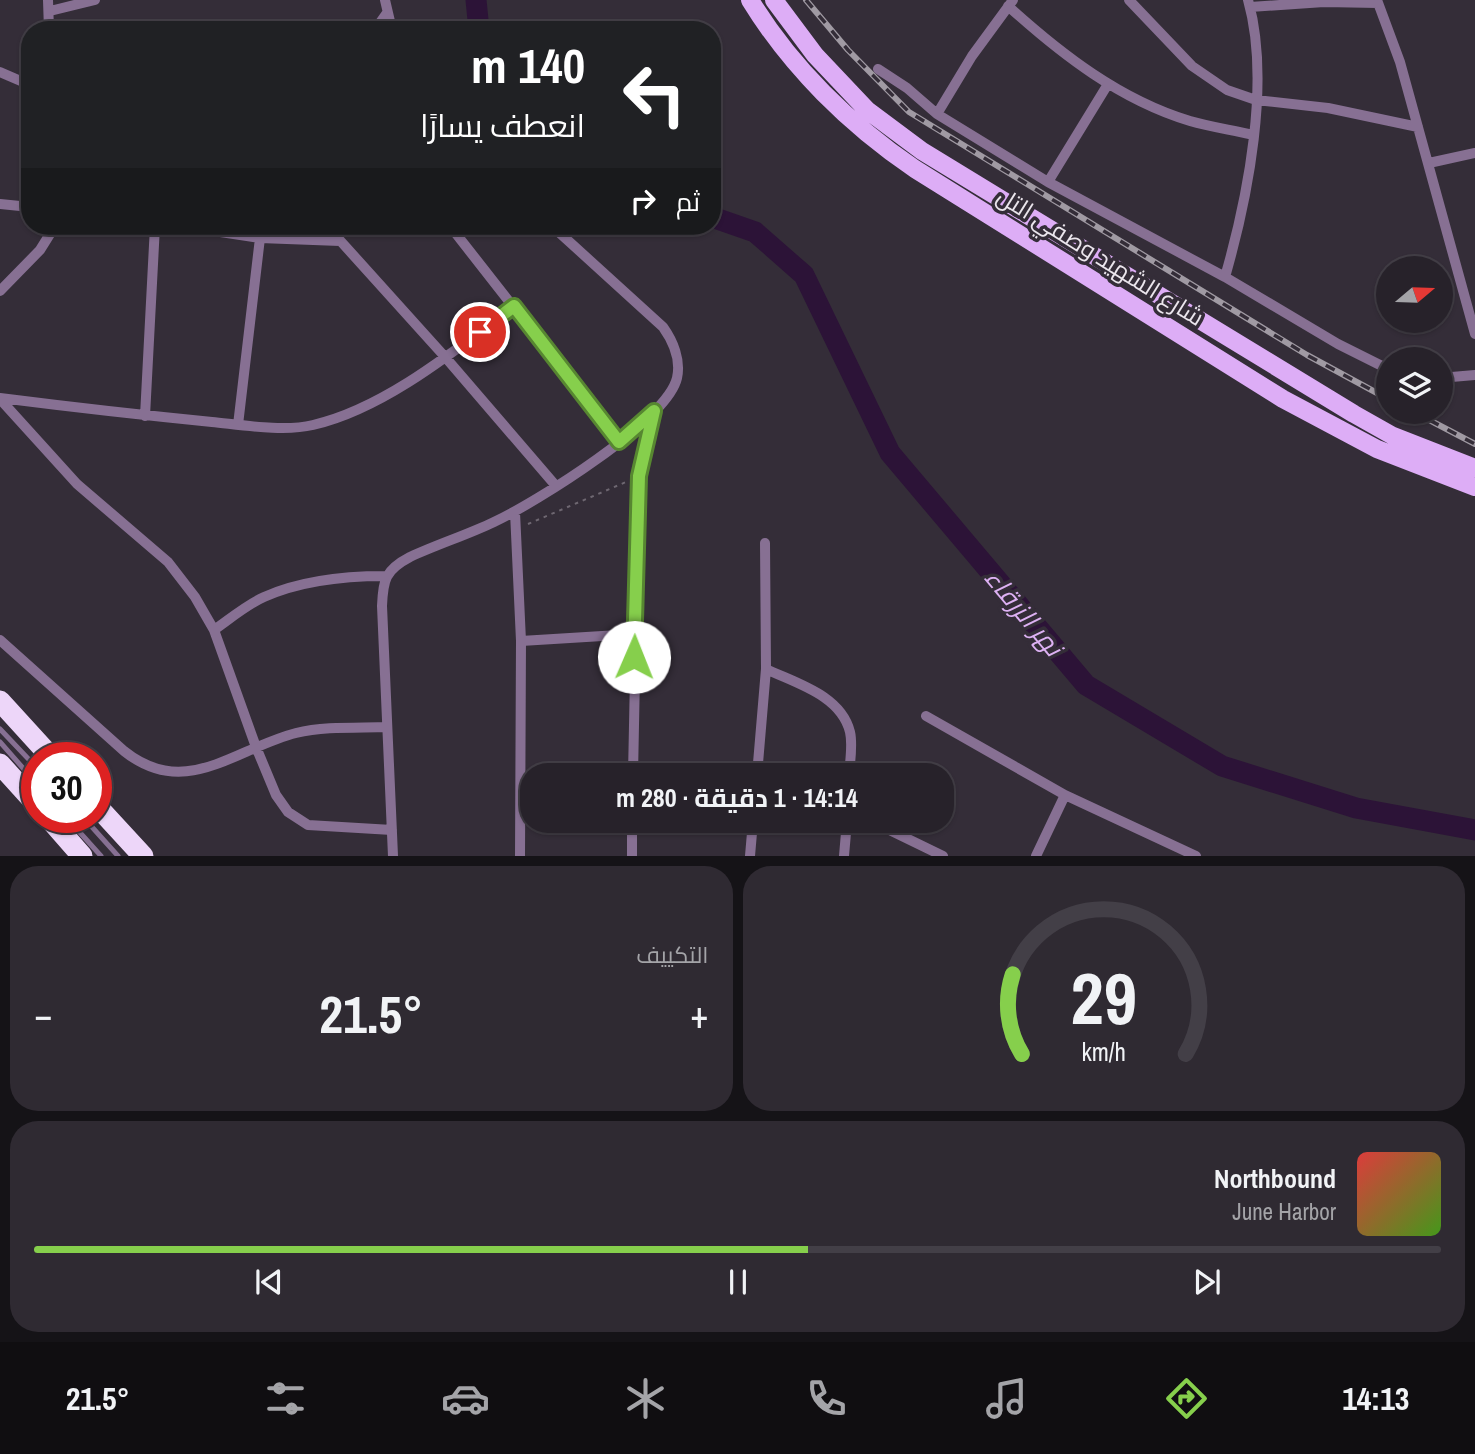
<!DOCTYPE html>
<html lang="ar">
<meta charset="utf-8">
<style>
body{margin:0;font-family:"Archivo Narrow",Cairo,sans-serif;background:#2f2a32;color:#f1f3f6;direction:rtl;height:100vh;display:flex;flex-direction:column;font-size:26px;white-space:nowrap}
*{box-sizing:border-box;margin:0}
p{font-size:23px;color:#a4a4a8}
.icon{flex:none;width:38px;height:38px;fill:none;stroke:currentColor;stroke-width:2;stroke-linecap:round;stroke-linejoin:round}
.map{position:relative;height:856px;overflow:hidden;direction:ltr}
.details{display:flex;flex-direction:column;gap:10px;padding:10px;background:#151317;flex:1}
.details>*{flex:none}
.hud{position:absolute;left:21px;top:21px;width:700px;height:214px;border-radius:28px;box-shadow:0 2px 5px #0004,0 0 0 2px #433f47;direction:rtl;background:#202124;color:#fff;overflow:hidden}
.needle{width:46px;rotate:71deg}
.buttons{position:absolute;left:1376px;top:256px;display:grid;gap:14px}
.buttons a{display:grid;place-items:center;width:77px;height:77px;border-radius:50%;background:#27222a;box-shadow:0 2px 5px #0004,0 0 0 2px #433f47;font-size:35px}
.speed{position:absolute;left:21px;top:742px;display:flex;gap:14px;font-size:35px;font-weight:700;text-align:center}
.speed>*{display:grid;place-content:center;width:91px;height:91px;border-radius:50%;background:#27222a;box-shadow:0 2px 5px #0004,0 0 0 2px #433f47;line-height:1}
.speed .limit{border:10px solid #d22;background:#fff;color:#111}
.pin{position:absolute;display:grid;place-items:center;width:60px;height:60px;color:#fff;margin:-30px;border:4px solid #fff;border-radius:50%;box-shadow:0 2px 7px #0007}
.me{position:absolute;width:77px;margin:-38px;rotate:1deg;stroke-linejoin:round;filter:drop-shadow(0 0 5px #0008)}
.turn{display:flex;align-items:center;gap:24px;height:147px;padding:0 21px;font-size:32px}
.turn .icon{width:91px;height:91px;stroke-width:2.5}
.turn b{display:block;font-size:49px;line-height:60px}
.then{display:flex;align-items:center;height:66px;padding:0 21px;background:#0003;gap:14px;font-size:26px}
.big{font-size:52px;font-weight:700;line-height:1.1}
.details .tile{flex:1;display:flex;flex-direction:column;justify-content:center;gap:10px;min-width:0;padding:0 24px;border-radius:28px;background:#2f2a32}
.details .dial{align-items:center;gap:0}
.dial svg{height:182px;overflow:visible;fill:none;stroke:#433f47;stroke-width:7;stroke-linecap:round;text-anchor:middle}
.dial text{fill:#f1f3f6;stroke:none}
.song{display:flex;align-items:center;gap:21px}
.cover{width:84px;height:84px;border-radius:10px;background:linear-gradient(135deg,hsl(0 70% 55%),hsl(100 70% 35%))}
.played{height:7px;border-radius:4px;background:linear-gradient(90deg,#86cf4c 55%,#433f47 55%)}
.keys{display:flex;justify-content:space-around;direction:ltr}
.heat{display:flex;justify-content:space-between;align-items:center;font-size:38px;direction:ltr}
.details .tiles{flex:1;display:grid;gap:10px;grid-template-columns:1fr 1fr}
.tile:last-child{grid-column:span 2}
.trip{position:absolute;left:520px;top:763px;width:434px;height:70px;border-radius:28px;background:#27222a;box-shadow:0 2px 5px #0004,0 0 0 2px #433f47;font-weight:700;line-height:70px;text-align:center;direction:rtl}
.dock{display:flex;height:112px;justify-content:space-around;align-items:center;background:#100e11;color:#a4a4a8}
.dock .icon{width:49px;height:49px}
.dock .current{color:#86cf4c}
.dock b{font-size:32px;color:#f1f3f6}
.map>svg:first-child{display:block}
</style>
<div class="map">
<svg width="1475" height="856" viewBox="0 0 1475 856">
<rect width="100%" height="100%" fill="#342d38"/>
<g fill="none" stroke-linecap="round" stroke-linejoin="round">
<!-- river -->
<path stroke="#2c1337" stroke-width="21" d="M 476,0 L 479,30
M 712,217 L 755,232 L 804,275 L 890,453 L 1086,685 L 1222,766 L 1356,808 L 1475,830"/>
<!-- path -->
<path stroke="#6e6771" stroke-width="2" stroke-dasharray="3.5 5" stroke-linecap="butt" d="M 528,524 L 626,482"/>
<!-- lane -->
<path stroke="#877093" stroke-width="5" d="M 0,729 L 37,768
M 0,742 L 37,784
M 66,817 L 101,856
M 83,817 L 118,856"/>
<!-- street -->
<path stroke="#877093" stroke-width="10" d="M 48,0 L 49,30
M 385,0 L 392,30
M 1129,0 L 1192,66 L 1227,90 L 1256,100 L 1328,108 L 1418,127
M 1377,0 L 1400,62 L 1475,334
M 1008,6 C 1061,54 1120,100 1190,121 C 1211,127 1232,130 1253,135
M 1250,7 L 1324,2 L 1378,3
M 50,11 L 95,0
M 375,30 L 387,13
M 878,69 L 907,88 L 937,114 L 1048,182 L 1225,277 L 1338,344 L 1388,369
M 0,72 L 30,85
M 937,114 L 972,56 L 1013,0
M 1429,163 L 1475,153
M 1048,182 L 1108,84
M 0,204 L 30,207
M 181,226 L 260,238 L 340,241
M 327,226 L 446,358 L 556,486
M 450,226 L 619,442
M 1225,277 C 1248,197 1271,81 1248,0
M 0,291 L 40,250 L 55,226
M 1440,378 L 1475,375
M 0,398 C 71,407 141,415 212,422 C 242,425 284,432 313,425 C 384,409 457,349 514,306
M 0,399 L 77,484 L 168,562 L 195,597 L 214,630 L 256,747 L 276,795 L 288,812 L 308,825 L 392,830
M 145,416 L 155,226
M 238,425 L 260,238
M 515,512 L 521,641 L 520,856
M 214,630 C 230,619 246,605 264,597 C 302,580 344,576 385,576
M 0,640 L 124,751 C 185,800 234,749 296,733 C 325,726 357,728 387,727
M 521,641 L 635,634
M 766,669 C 795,683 841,695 850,732 C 853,745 850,761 849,775
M 926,716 L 1065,795 L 1196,856
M 633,775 L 639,476 L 654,411
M 757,775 L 766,669 L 765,543
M 871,821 L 943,856
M 393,856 L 382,606 C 383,580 385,570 410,557 C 438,544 467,535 494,522 C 535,503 667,421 677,378 C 681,360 673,341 663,327 L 552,226
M 632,856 L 632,821
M 750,856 L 753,821
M 844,856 L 847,821
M 1036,856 L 1065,795"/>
<!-- primary -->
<path stroke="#ddadf6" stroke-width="18" d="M 750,0 C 791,67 850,125 915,169 L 1283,399 L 1377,449 L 1475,487
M 774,0 L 815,55 L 867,110 L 922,151 L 1354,414 L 1393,436 L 1475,468"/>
<!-- highway -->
<path stroke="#edd6f9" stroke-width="21" d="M 0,701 L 52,758
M 0,764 L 37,805
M 96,805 L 143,856
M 48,817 L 82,856"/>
<!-- rail casing -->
<g stroke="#a09aa3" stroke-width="6">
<path id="rail" d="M 806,0 L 848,50 L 909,112 L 1307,355 L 1388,399
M 1412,411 L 1475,444"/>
</g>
<!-- rail -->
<use href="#rail" stroke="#342d38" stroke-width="3.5" stroke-dasharray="10" stroke-linecap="butt"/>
</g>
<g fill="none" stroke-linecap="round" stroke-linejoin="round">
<!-- route casing -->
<g stroke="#578731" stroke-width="18">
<path id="route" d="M 480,332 L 514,306 L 619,442 L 654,411 L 639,476 L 634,657"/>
</g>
<!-- route -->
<use href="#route" stroke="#86cf4c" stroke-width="12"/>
</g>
<g text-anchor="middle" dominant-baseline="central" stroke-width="7" stroke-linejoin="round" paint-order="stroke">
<!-- street labels -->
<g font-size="24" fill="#ebe6ed" stroke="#342d38">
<text transform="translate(1101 256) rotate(32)">شارع الشهيد وصفي التل</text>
</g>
<!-- water labels -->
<g font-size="26" font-style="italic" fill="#ddb1f3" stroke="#342d38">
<text transform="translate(1024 612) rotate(50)">نهر الزرقاء</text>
</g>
</g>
</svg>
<div class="buttons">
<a><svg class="needle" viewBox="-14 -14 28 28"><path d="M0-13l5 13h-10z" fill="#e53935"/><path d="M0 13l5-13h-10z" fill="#a4a4a8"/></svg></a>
<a><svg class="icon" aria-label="layers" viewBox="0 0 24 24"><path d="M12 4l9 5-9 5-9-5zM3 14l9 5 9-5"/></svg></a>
</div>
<div class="speed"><div class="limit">30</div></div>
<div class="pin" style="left:480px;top:332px;background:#d93025"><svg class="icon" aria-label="arrive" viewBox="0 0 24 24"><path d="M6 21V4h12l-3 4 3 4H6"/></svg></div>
<svg class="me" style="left:634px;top:657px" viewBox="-20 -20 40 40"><circle r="19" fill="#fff"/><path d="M0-13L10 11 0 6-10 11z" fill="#86cf4c"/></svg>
<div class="trip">14:14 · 1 دقيقة · 280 m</div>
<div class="hud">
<div class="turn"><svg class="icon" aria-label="left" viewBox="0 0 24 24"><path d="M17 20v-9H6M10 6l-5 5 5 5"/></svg><div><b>140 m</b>انعطف يسارًا</div></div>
<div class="then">ثم<svg class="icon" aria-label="right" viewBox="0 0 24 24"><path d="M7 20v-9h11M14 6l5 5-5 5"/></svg></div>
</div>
</div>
<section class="details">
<div class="tiles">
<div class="tile dial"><svg viewBox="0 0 100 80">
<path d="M14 69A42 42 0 1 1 86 69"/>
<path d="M14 69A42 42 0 0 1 10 34" stroke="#86cf4c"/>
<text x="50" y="56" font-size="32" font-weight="700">29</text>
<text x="50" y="72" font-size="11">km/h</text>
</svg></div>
<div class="tile"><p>التكييف</p>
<div class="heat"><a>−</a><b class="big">21.5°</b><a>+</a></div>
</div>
<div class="tile">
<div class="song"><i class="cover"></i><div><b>Northbound</b><p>June Harbor</p></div></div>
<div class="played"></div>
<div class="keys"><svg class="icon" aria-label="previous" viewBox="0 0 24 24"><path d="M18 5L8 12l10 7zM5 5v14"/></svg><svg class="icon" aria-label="pause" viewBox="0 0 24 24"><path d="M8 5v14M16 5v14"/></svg><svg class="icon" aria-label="next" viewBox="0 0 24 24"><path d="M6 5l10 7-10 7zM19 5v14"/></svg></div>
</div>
</div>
</section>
<nav class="dock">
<b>14:13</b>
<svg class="icon current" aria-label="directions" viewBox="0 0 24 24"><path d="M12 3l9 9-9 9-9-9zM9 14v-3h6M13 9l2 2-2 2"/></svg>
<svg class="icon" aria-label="music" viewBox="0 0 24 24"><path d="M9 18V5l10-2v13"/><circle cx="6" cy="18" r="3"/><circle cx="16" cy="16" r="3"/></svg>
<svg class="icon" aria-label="phone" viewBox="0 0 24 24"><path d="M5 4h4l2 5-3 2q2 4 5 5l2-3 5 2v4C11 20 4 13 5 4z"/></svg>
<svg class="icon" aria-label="climate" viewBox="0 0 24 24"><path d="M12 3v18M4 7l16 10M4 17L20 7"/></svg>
<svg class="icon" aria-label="car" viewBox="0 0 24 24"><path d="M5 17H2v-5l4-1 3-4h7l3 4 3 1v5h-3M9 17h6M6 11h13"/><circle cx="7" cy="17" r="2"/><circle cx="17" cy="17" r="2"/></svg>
<svg class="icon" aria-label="filters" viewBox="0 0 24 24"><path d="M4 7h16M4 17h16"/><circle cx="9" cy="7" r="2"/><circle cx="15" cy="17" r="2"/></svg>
<b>21.5°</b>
</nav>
